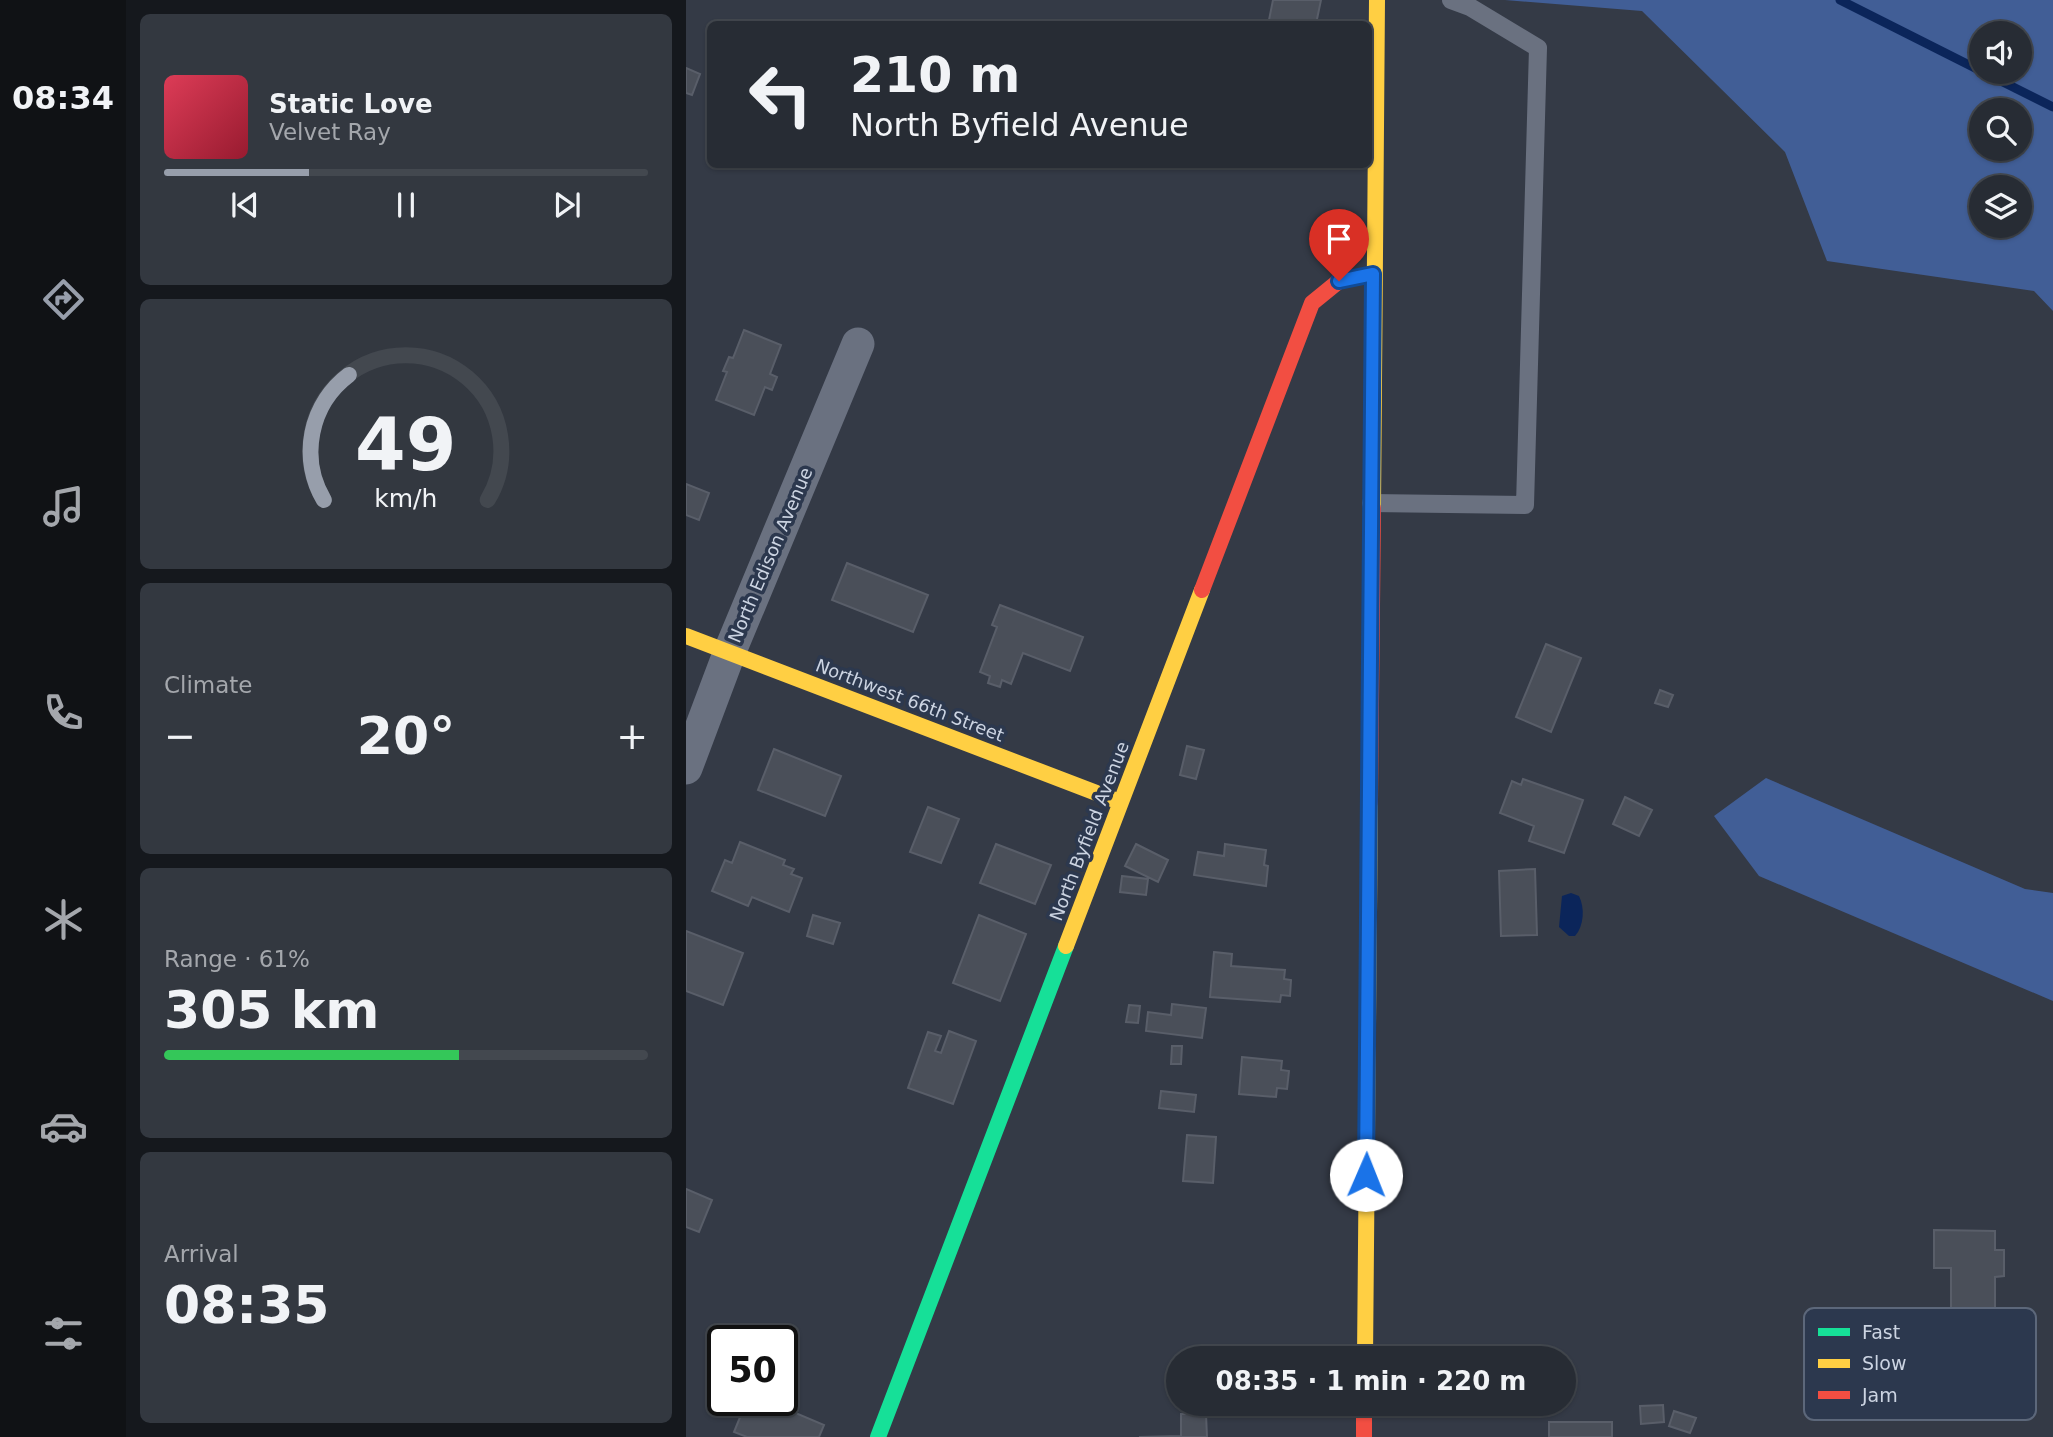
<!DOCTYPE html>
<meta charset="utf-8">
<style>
body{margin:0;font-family:"DejaVu Sans",sans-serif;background:#333840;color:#f1f3f6;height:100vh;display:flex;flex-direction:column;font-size:26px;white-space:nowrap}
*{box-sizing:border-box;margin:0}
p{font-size:23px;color:#a4a7ac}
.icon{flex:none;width:38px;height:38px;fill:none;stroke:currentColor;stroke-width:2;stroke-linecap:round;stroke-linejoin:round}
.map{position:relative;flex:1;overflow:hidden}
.drawer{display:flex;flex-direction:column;gap:14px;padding:14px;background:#15181d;width:560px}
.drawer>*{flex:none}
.top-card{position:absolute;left:21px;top:21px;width:665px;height:147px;border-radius:10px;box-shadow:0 2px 5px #0004,0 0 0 2px #43484f;background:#272c34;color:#f1f3f6;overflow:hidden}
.fabs{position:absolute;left:1283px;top:21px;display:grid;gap:14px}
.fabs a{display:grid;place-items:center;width:63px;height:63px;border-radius:50%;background:#272c34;box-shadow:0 2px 5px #0004,0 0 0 2px #43484f;font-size:35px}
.speed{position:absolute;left:21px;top:1325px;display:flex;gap:14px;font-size:35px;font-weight:700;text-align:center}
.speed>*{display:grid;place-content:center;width:91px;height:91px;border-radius:50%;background:#272c34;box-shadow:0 2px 5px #0004,0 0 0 2px #43484f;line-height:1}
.speed .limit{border:4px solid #111;border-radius:10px;background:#fff;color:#111}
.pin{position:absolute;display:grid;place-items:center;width:60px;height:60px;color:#fff;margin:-72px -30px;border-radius:50% 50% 50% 0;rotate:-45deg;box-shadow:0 0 7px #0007}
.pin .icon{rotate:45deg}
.me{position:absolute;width:77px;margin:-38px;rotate:1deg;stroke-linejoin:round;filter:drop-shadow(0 0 5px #0008)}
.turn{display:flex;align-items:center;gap:24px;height:147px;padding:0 28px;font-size:32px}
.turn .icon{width:91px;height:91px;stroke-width:2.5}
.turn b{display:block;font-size:49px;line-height:60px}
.big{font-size:52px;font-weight:700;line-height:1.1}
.drawer .card{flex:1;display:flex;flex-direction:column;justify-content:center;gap:10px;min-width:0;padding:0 24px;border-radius:10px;background:#333840}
.drawer .dial{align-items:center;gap:0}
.dial svg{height:182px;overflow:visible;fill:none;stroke:#43484f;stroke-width:7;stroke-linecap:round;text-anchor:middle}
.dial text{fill:#f1f3f6;stroke:none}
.song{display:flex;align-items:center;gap:21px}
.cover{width:84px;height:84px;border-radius:10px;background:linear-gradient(135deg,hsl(350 70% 55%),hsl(350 70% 35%))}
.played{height:7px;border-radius:4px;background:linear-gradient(90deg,#979eab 30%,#43484f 30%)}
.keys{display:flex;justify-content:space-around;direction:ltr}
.heat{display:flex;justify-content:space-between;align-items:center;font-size:38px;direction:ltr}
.charge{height:10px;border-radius:5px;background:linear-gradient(90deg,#34c759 61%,#43484f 0)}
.trip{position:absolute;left:480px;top:1346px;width:410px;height:70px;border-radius:35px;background:#272c34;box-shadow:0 2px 5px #0004,0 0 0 2px #43484f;font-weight:700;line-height:70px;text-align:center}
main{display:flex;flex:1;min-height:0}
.dock{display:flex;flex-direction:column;width:126px;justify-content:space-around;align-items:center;background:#101215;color:#a4a7ac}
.dock .icon{width:49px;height:49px}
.dock .current{color:#979eab}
.dock b{font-size:32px;color:#f1f3f6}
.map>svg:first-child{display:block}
</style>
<main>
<nav class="dock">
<b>08:34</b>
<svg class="icon current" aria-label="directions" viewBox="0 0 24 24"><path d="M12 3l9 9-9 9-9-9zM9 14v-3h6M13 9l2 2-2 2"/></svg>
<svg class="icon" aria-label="music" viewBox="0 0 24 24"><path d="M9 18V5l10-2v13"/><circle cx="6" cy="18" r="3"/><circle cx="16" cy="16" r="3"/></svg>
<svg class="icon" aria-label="phone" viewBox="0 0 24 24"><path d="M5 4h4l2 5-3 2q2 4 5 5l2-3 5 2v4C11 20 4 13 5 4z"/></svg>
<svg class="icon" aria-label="climate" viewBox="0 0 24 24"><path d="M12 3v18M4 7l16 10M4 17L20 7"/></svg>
<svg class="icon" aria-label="car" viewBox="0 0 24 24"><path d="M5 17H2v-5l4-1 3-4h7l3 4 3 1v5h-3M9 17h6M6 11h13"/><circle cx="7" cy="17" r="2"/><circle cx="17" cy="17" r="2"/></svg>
<svg class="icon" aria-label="filters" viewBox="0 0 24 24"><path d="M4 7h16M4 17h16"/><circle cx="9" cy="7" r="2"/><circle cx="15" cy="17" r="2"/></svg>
</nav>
<section class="drawer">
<div class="card">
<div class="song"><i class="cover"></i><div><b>Static Love</b><p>Velvet Ray</p></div></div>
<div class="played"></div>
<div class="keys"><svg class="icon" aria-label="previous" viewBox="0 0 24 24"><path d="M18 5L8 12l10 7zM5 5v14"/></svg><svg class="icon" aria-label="pause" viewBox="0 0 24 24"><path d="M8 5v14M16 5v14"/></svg><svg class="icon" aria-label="next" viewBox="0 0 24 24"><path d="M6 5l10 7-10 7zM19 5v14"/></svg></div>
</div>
<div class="card dial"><svg viewBox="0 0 100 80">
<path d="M14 69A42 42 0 1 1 86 69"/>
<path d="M14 69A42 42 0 0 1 25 14" stroke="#979eab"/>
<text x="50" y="56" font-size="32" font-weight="700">49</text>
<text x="50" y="72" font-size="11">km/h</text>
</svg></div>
<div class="card"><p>Climate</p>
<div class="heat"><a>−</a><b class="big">20°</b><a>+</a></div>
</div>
<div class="card"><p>Range · 61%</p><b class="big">305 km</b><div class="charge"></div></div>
<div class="card"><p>Arrival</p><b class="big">08:35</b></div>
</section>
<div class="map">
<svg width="1367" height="1437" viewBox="0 0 1367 1437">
<rect width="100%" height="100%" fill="#343a46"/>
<!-- forest -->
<path fill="#415e96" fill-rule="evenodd" d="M 819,0 L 1367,0 L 1367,311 L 1348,291 L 1141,261 L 1099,152 L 956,11 ZM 1295,33 L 1334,33 L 1334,72 L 1295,72 ZM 1295,110 L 1334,110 L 1334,149 L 1295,149 ZM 1295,187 L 1334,187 L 1334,226 L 1295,226 Z
M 1080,778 L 1339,889 L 1367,893 L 1367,1001 L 1073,876 L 1028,816 Z"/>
<!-- water -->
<path fill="#0b255a" d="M 885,893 L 893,896 C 899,908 898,926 889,936 L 883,936 L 873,927 L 876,896 Z"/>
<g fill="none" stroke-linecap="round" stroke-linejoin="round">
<!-- stream -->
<path stroke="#0b255a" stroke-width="9" d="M 1154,0 L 1295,71
M 1297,72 L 1367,107"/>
</g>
<!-- building -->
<path fill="#4a4f59" stroke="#595e69" stroke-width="2" d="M 587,0 L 635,0 L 630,24 L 592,24 L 593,22 L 583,20 Z
M 0,68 L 14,74 L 6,95 L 0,93 Z
M 58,330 L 95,345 L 84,374 L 91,377 L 86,390 L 79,387 L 68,415 L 30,400 L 41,372 L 37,371 L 43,357 L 47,358 Z
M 0,484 L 23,493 L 13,520 L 0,515 Z
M 161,563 L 242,595 L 227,632 L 146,600 Z
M 314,605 L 397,637 L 384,671 L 337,653 L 325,684 L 316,680 L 314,687 L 302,683 L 304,676 L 294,672 L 311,627 L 306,625 Z
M 860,644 L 895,658 L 865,732 L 830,717 Z
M 974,690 L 987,695 L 982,707 L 969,703 Z
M 501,746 L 518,750 L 510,779 L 494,775 Z
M 88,749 L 155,776 L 139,816 L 72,790 Z
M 837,779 L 897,800 L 878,853 L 843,841 L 848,826 L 814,813 L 826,781 L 835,785 Z
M 939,797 L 966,810 L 953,836 L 927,824 Z
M 242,807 L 273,819 L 255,863 L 224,852 Z
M 54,842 L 99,860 L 97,865 L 108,869 L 105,874 L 116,878 L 103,912 L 66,897 L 62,906 L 26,891 L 39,860 L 46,863 Z
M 310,844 L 365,865 L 349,904 L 294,883 Z
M 450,844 L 482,860 L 472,882 L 439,866 Z
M 539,844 L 580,850 L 578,865 L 582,866 L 580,886 L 508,875 L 512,852 L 538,856 Z
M 849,869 L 851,935 L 815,936 L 813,871 Z
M 436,876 L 462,879 L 460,895 L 434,892 Z
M 127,915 L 154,923 L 147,944 L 121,936 Z
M 293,915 L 340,934 L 314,1001 L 267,983 Z
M 0,931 L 57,953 L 37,1005 L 0,991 Z
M 528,952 L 546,954 L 545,966 L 599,970 L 598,979 L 605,980 L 604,996 L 595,995 L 594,1002 L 524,997 Z
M 486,1004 L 520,1008 L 516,1038 L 460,1031 L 462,1012 L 485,1015 Z
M 443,1005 L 454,1006 L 452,1023 L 440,1022 Z
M 263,1031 L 290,1041 L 267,1104 L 222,1088 L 242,1032 L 255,1036 L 249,1051 L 255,1053 Z
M 486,1046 L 496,1046 L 495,1064 L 485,1064 Z
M 556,1057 L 596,1061 L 595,1070 L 603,1071 L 601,1089 L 591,1088 L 590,1097 L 553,1094 Z
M 475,1091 L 510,1095 L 508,1112 L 473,1108 Z
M 501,1135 L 530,1137 L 527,1183 L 497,1181 Z
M 0,1189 L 26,1200 L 13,1232 L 0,1227 Z
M 1248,1230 L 1309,1231 L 1309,1250 L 1318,1250 L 1318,1276 L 1309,1277 L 1309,1308 L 1265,1308 L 1265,1268 L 1248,1268 Z
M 61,1400 L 79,1400 L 138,1425 L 133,1437 L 61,1437 L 48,1432 Z
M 977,1405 L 978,1422 L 955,1424 L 954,1406 Z
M 988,1411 L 1010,1418 L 1004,1433 L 983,1426 Z
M 495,1414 L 520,1414 L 521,1437 L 453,1437 L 495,1436 Z
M 863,1422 L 926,1422 L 926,1437 L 863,1437 Z"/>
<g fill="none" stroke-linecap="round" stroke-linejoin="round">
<!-- lane -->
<path stroke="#6a7180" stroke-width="18" d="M 685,503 L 839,505 L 852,48 L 784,7 L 765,0"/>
<!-- street -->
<path stroke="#6a7180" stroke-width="33" d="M 0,768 L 44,651 L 172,344"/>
<!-- fast -->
<path stroke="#16e098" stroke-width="16" d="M 192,1437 L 380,946"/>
<!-- slow -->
<path stroke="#ffcf43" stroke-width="16" d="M 687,508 L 691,0
M 0,636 L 434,802
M 380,946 L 516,590
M 679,1358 L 684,802"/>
<!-- jam -->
<path stroke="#f24e42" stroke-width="16" d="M 516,590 L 626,303 L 653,281 L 687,274
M 684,802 L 687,508
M 678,1404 L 678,1437"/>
</g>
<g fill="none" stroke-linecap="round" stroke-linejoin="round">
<!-- route casing -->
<g stroke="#114b97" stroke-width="18">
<path id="route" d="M 653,281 L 687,274 L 680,1175"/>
</g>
<!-- route -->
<use href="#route" stroke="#1a73e8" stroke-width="12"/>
</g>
<g text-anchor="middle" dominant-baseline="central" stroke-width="7" stroke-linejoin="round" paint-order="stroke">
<!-- street labels -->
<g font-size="18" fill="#ccd4e2" stroke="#2c384e">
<text transform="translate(84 555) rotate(-67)">North Edison Avenue</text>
<text transform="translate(224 700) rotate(21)">Northwest 66th Street</text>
<text transform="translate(403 831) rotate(-69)">North Byfield Avenue</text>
</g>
</g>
<!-- legend -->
<rect x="1118" y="1308" width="232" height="112" rx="10" fill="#2c384e" stroke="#5c677a" stroke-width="2"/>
<rect x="1132" y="1328" width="32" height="8" fill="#16e098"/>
<rect x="1132" y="1359" width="32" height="9" fill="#ffcf43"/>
<rect x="1132" y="1391" width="32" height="8" fill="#f24e42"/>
<g font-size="19" fill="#ccd4e2">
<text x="1176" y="1339">Fast</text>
<text x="1176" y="1370">Slow</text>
<text x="1176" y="1402">Jam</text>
</g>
</svg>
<div class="fabs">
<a><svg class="icon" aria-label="sound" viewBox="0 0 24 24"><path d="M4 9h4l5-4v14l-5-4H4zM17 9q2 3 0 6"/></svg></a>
<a><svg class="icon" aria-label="search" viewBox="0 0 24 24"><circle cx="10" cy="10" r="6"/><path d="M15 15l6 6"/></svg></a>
<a><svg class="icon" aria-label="layers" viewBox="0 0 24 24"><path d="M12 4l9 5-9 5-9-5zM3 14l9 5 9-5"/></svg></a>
</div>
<div class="speed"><div class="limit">50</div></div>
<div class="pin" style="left:653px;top:281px;background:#d93025"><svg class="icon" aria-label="arrive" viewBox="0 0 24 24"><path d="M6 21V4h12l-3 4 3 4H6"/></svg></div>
<svg class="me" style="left:680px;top:1175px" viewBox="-20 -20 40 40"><circle r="19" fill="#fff"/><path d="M0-13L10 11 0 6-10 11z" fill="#1a73e8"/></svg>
<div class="trip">08:35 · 1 min · 220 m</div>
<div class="top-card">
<div class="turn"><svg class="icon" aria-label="left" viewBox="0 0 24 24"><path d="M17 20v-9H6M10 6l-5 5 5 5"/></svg><div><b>210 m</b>North Byfield Avenue</div></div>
</div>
</div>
</main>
